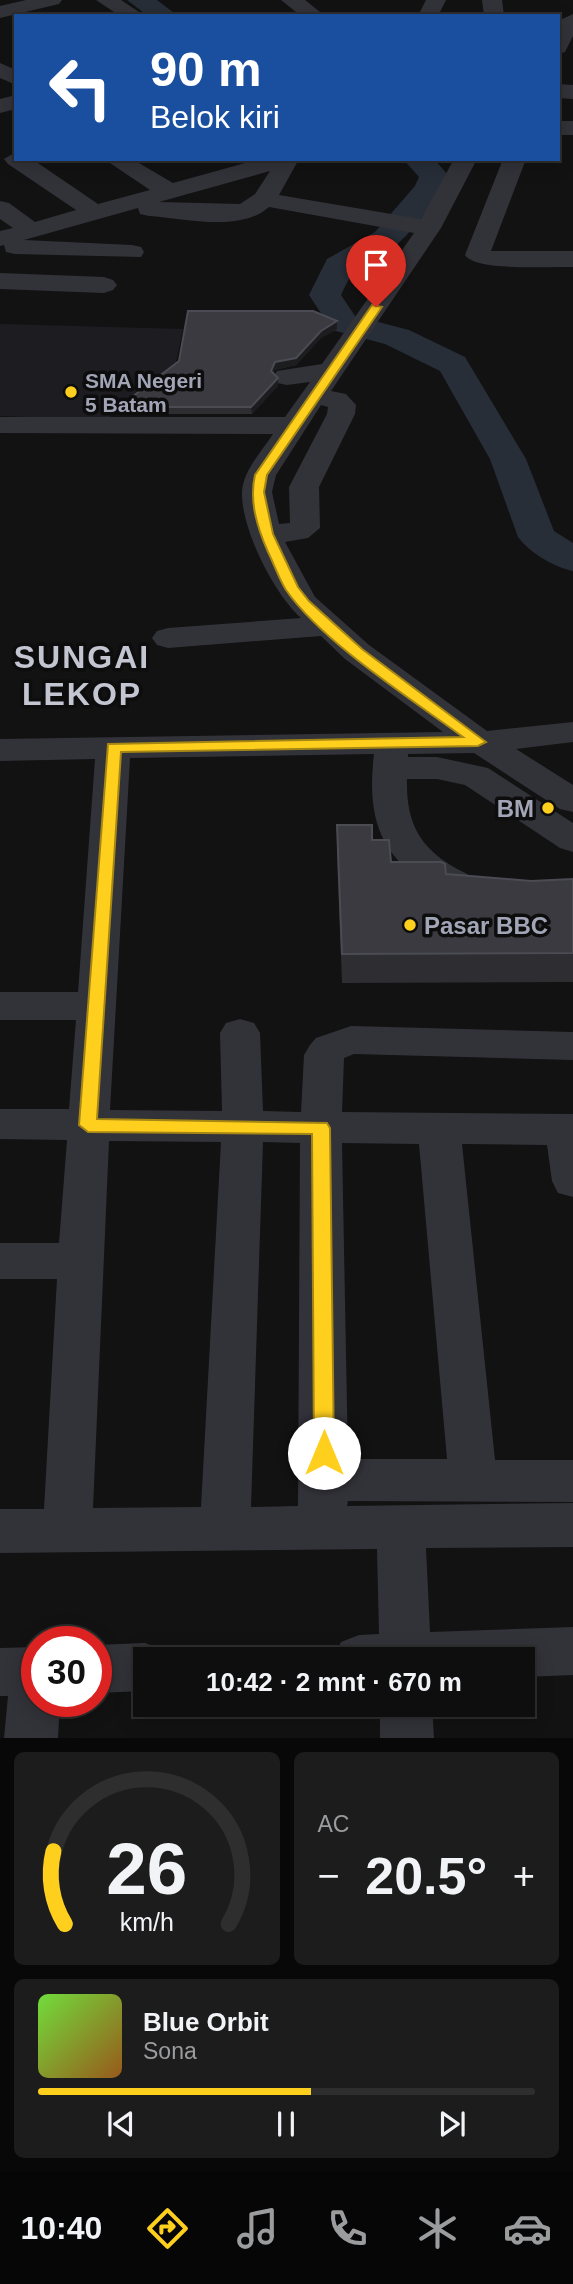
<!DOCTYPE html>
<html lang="id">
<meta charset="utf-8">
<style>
body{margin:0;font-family:Arial,sans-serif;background:#1c1c1c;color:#f1f3f6;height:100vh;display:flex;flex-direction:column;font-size:26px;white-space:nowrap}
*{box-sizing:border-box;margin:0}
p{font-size:23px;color:#9b9c9e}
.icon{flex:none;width:38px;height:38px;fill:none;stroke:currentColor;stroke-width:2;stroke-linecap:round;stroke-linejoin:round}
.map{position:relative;height:1738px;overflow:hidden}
.panel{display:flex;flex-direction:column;gap:14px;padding:14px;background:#080808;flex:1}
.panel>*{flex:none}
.top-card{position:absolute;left:14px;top:14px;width:546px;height:147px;border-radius:0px;box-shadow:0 4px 18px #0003,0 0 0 2px #2e2e2e;background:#1a4fa0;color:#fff;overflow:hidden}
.speed{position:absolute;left:21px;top:1626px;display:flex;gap:14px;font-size:35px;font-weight:700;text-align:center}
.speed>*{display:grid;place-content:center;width:91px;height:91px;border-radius:50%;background:#0e0e0e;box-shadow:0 4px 18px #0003,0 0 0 2px #2e2e2e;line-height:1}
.speed .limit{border:10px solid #d22;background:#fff;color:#111}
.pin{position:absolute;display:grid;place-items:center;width:60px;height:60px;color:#fff;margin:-72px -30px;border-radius:50% 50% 50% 0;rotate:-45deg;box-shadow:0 0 7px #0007}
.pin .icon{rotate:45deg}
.me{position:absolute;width:77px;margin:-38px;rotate:0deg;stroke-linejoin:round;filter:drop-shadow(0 0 5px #0008)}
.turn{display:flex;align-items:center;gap:24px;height:147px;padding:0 21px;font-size:32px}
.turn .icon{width:91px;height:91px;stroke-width:2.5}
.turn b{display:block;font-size:49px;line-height:60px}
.big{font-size:52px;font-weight:700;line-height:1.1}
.panel .tile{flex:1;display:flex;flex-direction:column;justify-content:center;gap:10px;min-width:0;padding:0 24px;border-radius:10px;background:#1c1c1c}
.panel .dial{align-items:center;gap:0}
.dial svg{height:182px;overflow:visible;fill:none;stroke:#2e2e2e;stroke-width:7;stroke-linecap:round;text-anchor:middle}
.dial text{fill:#f1f3f6;stroke:none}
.song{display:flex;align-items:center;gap:21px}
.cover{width:84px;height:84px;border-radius:10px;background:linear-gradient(135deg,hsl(100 70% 55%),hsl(30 70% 35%))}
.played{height:7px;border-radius:4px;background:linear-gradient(90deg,#ffcf1e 55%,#2e2e2e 55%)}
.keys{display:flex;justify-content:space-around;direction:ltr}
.heat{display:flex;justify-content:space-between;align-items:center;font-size:38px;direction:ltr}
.panel .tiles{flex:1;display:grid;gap:14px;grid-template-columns:1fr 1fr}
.tile:last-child{grid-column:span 2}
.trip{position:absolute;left:133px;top:1647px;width:402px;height:70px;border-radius:0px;background:#0e0e0e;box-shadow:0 4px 18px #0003,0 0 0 2px #2e2e2e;font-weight:700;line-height:70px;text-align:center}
.tabs{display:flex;height:112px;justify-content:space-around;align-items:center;background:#060606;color:#9b9c9e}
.tabs .icon{width:49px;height:49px}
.tabs .current{color:#ffcf1e}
.tabs b{font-size:32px;color:#f1f3f6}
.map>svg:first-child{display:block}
</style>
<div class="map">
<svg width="573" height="1738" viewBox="0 0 573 1738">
<rect width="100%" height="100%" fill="#121213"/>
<!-- built -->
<path fill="#1d1d21" d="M 0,324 L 183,329 L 175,367 L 106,420 L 0,416 Z"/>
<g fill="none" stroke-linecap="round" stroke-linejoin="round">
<!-- river -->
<path fill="#272e38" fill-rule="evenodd" d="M 127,0 L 157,0 L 178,16 L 148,16 Z
M 403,159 L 434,159 L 448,175 C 441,196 413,231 396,245 C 367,267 358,257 341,295 L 355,316 L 409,330 L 465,357 L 526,459 L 554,531 L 573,543 L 573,571 C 554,567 530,553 518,537 L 490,459 L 440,371 L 385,344 L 332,330 L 309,295 L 327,259 L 375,232 L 415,186 L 419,177 Z"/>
<!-- minor -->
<path fill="#323239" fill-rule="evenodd" d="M 26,0 L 62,0 L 59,4 L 0,18 L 0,6 Z
M 96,0 L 121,0 L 145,16 L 120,16 Z
M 281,0 L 305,0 L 325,16 L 301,16 Z
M 426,0 L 446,0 L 438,16 L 418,16 Z
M 482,0 L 502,0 L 504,16 L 484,16 Z
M 573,14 L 573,36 L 565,52 L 558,54 L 558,21 Z
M 0,63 L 16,70 L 16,85 L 0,78 Z
M 558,84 L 573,85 L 573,99 L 558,98 Z
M 16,95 L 16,109 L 0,113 L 0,99 Z
M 558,121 L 573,121 L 573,135 L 558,135 Z
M 16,152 L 16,159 L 32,159 L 98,204 L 150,190 L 104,159 L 132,159 L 173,183 L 260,159 L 299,159 L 279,195 L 421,219 L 454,159 L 477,159 L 441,228 L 331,391 L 346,394 L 356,405 L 355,414 L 319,487 L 320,528 L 308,538 L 285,542 L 315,597 L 369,645 L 487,731 L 573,722 L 573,742 L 516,749 L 573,785 L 573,812 L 560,809 L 474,753 L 408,754 L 408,757 L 437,757 L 488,768 L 573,823 L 573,852 L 560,848 L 465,785 L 437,779 L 407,779 C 406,819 417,845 452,866 C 464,873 475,876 483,888 L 477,897 C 459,902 448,895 432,886 C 377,856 367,813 374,754 L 130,758 L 110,1110 L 222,1111 L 220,1033 L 226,1023 L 240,1019 L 254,1023 L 260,1033 L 263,1111 L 301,1112 L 304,1055 L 310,1045 L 316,1038 L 351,1026 L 573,1032 L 573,1060 L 354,1054 L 344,1058 L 342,1112 L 573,1114 L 573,1197 L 558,1193 L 552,1181 L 547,1145 L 462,1144 L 495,1460 L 573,1460 L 573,1502 L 348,1501 L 347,1506 L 573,1503 L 573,1547 L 426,1548 L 430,1632 L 573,1627 L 573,1675 L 523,1677 L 523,1659 L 333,1659 L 341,1642 L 359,1635 L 379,1634 L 377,1549 L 0,1553 L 0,1509 L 44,1509 L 57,1279 L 0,1279 L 0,1243 L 59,1243 L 67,1140 L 0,1139 L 0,1109 L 69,1109 L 76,1020 L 0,1020 L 0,992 L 78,992 L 95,759 L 0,761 L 0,739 L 443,732 L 345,659 L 321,636 L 168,648 L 157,645 L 152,638 L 157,631 L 168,628 L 301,618 C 274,594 241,529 242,492 C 243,471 262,451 273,434 L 0,433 L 0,417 L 285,417 L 310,382 L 287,385 L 277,383 L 273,377 L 277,371 L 322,364 L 414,233 L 269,207 C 240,233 184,218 149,216 L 140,214 L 138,208 L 24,240 L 132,245 L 141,247 L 144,252 L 141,257 L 15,254 L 6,252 L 4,245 L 0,246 L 0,231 L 13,228 L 0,219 L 0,201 L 9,203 L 35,222 L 76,210 L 8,164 L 4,159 ZM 270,171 L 255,194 L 240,204 L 159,202 ZM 321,405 L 328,407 L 327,414 L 289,487 L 290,523 L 279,524 L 272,492 L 276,475 ZM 109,1141 L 221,1142 L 201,1507 L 93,1508 ZM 263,1142 L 300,1143 L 298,1506 L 251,1507 ZM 342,1143 L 419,1144 L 447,1459 L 348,1459 Z
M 503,159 L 526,159 L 491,251 L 573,251 L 573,267 C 551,266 476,272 465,255 Z
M 0,273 L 104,277 L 113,280 L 117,285 L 113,290 L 104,293 L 0,289 Z
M 145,1643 L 163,1650 L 167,1659 L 145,1659 L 145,1691 L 96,1693 L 96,1645 Z
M 37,1647 L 37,1701 L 60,1701 L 58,1738 L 4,1738 L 8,1696 L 0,1696 L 0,1648 Z
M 380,1704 L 432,1704 L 434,1738 L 380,1738 Z"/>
</g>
<!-- wall -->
<path fill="#2e2d32" d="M 337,329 L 321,338 L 296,365 L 275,370 L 273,373 L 278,378 L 278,386 L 252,414 L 119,414 L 119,407 Z
M 337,825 L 372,840 L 391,862 L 446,874 L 531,881 L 573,879 L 573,982 L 342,983 L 337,854 Z"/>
<!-- shaded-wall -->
<path fill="#1d1d20" d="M 337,321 L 337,329 L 321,338 L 296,365 L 275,370 L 271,378 L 271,371 L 275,362 Z
M 278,378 L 278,386 L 252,414 L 251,407 Z"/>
<!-- building -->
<path fill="#3a3a40" stroke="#4a4b53" stroke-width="2" d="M 188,311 L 313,311 L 337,321 L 321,331 L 296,358 L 275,362 L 271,371 L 278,378 L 251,407 L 119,407 L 179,361 Z
M 337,825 L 372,825 L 372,840 L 389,840 L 391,862 L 441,862 L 445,864 L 446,874 L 531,881 L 573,879 L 573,953 L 342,954 Z"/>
<!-- route -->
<path fill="#ffcf1e" stroke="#a68714" stroke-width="2" d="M 372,305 L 382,307 L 267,475 L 264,492 L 273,534 L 298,587 L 309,601 L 362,649 L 486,742 L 478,746 L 121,752 L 97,1119 L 327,1123 L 330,1128 L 334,1453 L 331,1459 L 324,1462 L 317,1459 L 314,1453 L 312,1134 L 88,1132 L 79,1125 L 108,744 L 463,737 C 411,699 322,642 286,590 C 279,579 274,564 268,552 C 257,527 249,501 255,475 Z"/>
<!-- markers -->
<g fill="#ffcf1e" stroke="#0d0d0e" stroke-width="2.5">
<circle cx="71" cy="392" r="7"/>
<circle cx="548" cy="808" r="7"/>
<circle cx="410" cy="925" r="7"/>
</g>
<g text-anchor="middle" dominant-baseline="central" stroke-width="7" stroke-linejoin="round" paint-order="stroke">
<!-- far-poi labels -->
<g font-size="21" font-weight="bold" fill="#a1a5b6" stroke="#0d0d0e" text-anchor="start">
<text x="85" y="380">SMA Negeri<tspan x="85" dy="24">5 Batam</tspan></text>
</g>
<!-- poi labels -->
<g font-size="24" font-weight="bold" fill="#a1a5b6" stroke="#0d0d0e" text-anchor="end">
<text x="534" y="808">BM</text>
<text x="424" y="925" text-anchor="start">Pasar BBC</text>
</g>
<!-- district labels -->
<g font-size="32" font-weight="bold" letter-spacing="2" fill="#c3c5d1" stroke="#0d0d0e">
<text x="82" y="657">SUNGAI<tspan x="82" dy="37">LEKOP</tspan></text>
</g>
</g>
</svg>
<div class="speed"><div class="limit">30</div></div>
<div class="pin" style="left:376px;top:307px;background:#d93025"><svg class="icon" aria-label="arrive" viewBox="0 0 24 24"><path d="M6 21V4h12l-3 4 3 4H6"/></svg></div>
<svg class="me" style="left:324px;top:1453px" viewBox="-20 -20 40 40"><circle r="19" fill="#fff"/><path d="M0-13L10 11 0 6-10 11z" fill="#ffcf1e"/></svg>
<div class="trip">10:42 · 2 mnt · 670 m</div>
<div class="top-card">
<div class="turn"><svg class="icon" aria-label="left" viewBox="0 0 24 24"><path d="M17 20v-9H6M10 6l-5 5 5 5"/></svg><div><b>90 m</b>Belok kiri</div></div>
</div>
</div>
<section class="panel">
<div class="tiles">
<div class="tile dial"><svg viewBox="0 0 100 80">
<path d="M14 69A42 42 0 1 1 86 69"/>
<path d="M14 69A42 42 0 0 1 9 37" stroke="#ffcf1e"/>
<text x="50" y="56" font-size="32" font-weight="700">26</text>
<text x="50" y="72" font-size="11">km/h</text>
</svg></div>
<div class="tile"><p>AC</p>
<div class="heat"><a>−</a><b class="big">20.5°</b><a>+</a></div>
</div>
<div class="tile">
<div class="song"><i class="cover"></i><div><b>Blue Orbit</b><p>Sona</p></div></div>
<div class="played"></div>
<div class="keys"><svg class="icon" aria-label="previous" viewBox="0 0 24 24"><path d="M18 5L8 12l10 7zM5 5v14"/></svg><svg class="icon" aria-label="pause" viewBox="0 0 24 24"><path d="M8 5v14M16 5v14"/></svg><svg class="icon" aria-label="next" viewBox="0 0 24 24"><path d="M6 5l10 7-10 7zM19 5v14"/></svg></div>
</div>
</div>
</section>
<nav class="tabs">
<b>10:40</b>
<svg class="icon current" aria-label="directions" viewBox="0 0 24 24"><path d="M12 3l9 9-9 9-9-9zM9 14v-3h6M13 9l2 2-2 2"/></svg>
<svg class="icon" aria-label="music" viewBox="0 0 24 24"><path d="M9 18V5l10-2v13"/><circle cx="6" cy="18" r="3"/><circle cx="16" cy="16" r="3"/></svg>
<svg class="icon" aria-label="phone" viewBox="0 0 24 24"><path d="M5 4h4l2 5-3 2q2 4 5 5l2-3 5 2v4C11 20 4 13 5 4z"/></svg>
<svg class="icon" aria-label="climate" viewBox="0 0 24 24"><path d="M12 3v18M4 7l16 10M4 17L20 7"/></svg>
<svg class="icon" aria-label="car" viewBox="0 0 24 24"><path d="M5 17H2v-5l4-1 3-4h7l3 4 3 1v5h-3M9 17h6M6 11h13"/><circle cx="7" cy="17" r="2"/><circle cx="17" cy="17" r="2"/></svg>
</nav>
